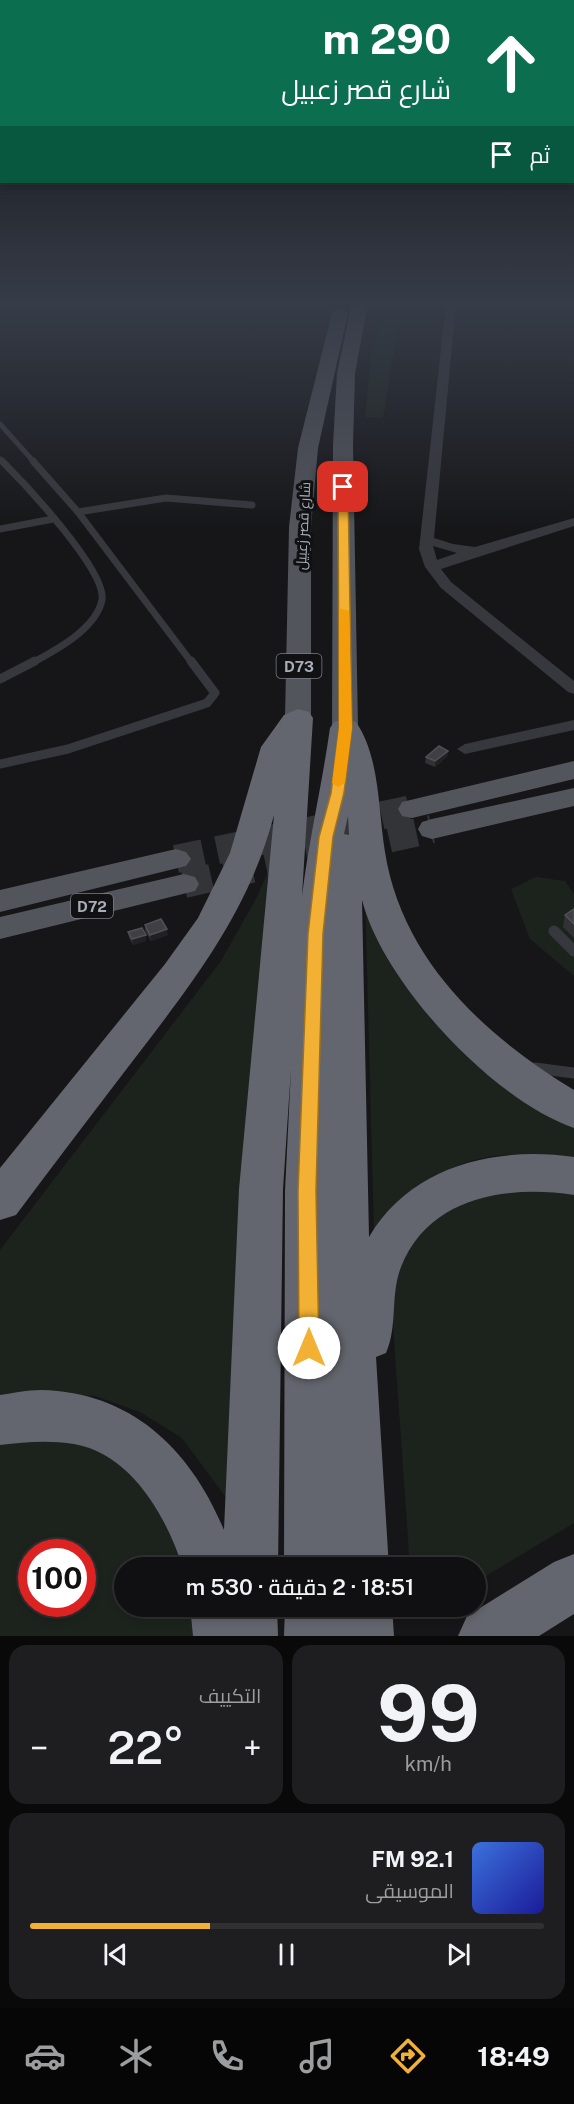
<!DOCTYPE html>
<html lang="ar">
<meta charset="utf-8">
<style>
body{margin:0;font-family:"Public Sans",Cairo,sans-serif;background:#1e1e20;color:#f1f3f6;direction:rtl;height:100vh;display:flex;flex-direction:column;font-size:22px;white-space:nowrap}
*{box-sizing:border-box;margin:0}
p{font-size:20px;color:#9c9d9f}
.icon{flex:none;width:33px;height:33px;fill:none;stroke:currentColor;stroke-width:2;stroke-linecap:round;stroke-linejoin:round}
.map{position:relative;height:1636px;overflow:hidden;direction:ltr}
.side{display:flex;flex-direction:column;gap:9px;padding:9px;background:#09090a;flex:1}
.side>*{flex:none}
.top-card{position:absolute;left:0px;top:0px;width:574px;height:183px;box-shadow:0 3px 9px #0003,0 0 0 2px #303032;direction:rtl;background:#0b6e4f;color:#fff;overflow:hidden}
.speed{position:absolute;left:18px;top:1539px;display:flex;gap:12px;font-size:30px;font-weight:700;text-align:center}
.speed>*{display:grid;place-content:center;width:78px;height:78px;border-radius:50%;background:#101012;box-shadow:0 3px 9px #0003,0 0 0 2px #303032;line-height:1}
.speed .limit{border:9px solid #d22;background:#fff;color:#111}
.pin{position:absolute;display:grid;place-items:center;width:51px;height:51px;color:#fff;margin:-26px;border-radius:12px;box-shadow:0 3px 9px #0006}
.me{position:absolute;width:66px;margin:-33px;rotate:0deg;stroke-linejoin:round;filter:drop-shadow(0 0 4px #0008)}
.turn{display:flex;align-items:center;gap:21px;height:126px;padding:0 24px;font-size:27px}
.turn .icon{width:78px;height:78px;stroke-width:2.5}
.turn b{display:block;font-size:42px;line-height:51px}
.then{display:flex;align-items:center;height:57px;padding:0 24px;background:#0003;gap:12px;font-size:22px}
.big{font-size:45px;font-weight:600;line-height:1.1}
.side .tile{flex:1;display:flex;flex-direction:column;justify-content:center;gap:9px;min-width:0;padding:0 21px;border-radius:18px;background:#1e1e20}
.side .dial{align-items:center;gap:0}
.dial b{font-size:78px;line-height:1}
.song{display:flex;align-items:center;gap:18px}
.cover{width:72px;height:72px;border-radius:9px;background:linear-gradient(135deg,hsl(220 70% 55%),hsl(240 70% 35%))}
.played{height:6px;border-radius:3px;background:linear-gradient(90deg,#f2b134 35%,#303032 35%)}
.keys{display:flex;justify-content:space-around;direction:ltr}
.heat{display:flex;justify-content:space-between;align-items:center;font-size:33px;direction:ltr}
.side .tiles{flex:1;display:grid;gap:9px;grid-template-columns:1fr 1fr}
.tile:last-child{grid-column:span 2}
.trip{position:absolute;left:114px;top:1557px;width:372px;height:60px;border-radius:30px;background:#101012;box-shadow:0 3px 9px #0003,0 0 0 2px #303032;font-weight:600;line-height:60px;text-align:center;direction:rtl}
.dock{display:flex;height:96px;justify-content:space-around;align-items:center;background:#060607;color:#9c9d9f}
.dock .icon{width:42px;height:42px}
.dock .active{color:#f2b134}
.dock b{font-size:27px;color:#f1f3f6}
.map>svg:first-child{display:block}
</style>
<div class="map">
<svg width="574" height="1636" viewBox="0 0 574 1636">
<rect width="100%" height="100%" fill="#161618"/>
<!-- green -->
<path fill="#1c231d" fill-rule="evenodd" d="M 387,303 L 401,303 L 384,413 L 382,418 L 365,417 L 371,353 Z
M 272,862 L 233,1507 L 182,1438 L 140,1412 L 95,1396 L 44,1395 L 0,1402 L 0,1250 L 221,961 L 257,897 Z
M 536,877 L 565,881 L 574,894 L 574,976 L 530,939 L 511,889 Z
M 365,893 L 385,939 L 574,1126 L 574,1161 C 533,1150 477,1151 440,1175 C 416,1190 395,1213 374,1232 Z
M 574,1186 L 574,1523 L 476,1582 L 476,1568 L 410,1567 L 392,1310 L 398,1265 L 412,1234 L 475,1187 Z
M 101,1437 L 212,1567 L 124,1568 L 124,1606 L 214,1607 L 215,1636 L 0,1636 L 0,1440 ZM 32,1552 L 82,1552 L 82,1604 L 32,1604 Z"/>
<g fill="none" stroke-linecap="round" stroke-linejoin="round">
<!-- primary-tunnel -->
<path stroke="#333438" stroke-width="28" stroke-dasharray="28 14" stroke-linecap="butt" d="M 176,859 L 412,809
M 184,884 L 432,829"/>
<!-- lane-far3 -->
<path stroke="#37383d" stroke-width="5" d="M 0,424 L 34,462
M 0,459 L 3,462"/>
<!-- lane-far2 -->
<path stroke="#37383d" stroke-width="7" d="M 2,461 C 24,483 107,571 102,600 C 96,629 56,650 32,663
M 33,461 L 78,512 L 192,663
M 78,512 L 166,498 L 252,505
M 0,529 L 53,519"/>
<!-- lane-far1 -->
<path stroke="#37383d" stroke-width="9" d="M 0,679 L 35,661
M 0,764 L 68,749 L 207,703 L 215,693 L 191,661"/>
<!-- lane -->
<path stroke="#37383d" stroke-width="11" d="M 554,931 L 574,951
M 535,1068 L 574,1073"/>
<!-- street -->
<path fill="#37383d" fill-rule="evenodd" d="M 446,303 L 456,303 L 434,538 L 453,544 L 475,547 L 574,518 L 574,526 L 441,569 L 451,582 L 574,681 L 574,694 L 568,692 L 441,588 L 425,567 L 419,549 ZM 433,546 L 457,553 L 437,560 Z
M 574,720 L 574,730 L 465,754 L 457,749 L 465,744 Z"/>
<!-- primary -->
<path fill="#53555c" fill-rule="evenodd" d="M 352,303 L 368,303 L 355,373 L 353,445 L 358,728 L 354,734 L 345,736 L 336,734 L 332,728 L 333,445 L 337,373 Z
M 340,308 L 348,313 L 318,448 L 311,527 L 311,718 L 307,724 L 298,726 L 289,724 L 285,718 L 289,527 L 298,448 L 332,313 Z
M 574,761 L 574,779 L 412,818 L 402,816 L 398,809 L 402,802 Z
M 574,788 L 574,806 L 432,839 L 422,836 L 418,829 L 422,822 L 432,819 Z
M 176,849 L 186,852 L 191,859 L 186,866 L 0,912 L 0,890 Z
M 184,874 L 195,877 L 199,884 L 195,891 L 0,939 L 0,917 Z"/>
<!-- highway -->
<path fill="#63666e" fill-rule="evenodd" d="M 298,709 L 309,712 L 313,718 L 302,896 C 309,839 322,785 330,728 L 334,722 L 345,719 L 356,722 C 380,757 378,809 385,852 C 402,960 485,1036 574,1090 L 574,1128 C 494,1101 383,983 362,900 L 369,1237 C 411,1165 496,1146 574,1157 L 574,1195 C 508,1185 429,1196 401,1267 C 390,1295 398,1326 386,1353 L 376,1357 L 389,1568 L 284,1568 L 285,1191 L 291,1069 L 283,1189 L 278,1568 L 183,1568 C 167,1518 132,1454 74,1444 C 49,1440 25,1442 0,1445 L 0,1395 C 13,1393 28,1390 41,1390 C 132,1392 191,1450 224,1530 L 239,1189 L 274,815 C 249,911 194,981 135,1058 C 95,1110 55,1163 16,1215 L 0,1220 L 0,1168 L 165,964 L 198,918 L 230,853 L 261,747 L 284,715 ZM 348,816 L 349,835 L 344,834 Z
M 574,1554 L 574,1614 L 539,1636 L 458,1636 L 467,1616 L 554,1562 Z
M 190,1606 L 277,1606 L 278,1636 L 193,1636 Z
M 285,1606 L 392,1606 L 394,1636 L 284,1636 Z"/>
</g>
<!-- wall -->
<path fill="#323236" d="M 448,751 L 447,757 L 435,767 L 425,763 L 426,757 Z
M 574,909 L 574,938 L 563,927 L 565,915 Z
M 145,925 L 168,935 L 151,941 L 145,931 Z
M 128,932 L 146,941 L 133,945 L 129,938 Z"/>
<!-- shaded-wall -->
<path fill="#212124" d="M 448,751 L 447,757 L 435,767 L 435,761 Z
M 167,929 L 168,935 L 151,941 L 150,935 Z
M 146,935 L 146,941 L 133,945 L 132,939 Z"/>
<!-- building -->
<path fill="#3f3f44" stroke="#4f5156" stroke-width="1.5" d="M 439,746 L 448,751 L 435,761 L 426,757 Z
M 574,909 L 574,924 L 565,915 Z
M 161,919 L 167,929 L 150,935 L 145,925 Z
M 142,928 L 146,935 L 132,939 L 128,932 Z"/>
<!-- sky -->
<linearGradient id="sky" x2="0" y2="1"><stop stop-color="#0c0c0d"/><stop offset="0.57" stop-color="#363c48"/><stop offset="1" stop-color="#363c48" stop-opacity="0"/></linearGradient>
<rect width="574" height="532" fill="url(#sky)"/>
<!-- route -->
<path fill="#f2b134" stroke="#9d7322" stroke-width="1.5" d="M 343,484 L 348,487 L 352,728 L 344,793 L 333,837 L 323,934 L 316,1191 L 319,1348 L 316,1355 L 309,1358 L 301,1355 L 299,1348 L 298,1191 L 308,934 L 319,837 L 331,793 L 339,728 L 338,487 Z"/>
<!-- slow -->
<path fill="#f59e0b" d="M 339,608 L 349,611 L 352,728 L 345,783 L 338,787 L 332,783 L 339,728 Z"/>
<g text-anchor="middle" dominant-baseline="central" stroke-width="6" stroke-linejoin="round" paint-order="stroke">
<!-- far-street labels -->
<g font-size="14" fill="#a8adb8" stroke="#111113">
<text transform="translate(303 526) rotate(-87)">شارع قصر زعبيل</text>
</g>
<!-- shield labels -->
<g fill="#111113" stroke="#7b7e86" stroke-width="1.5">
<rect x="276.5" y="654" width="45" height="24" rx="4.5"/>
<rect x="71" y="894" width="42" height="24" rx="4.5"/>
</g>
<g font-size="15" font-weight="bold" fill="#a8adb8">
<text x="299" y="666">D73</text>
<text x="92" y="906">D72</text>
</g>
</g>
</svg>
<div class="speed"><div class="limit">100</div></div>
<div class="pin" style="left:343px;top:487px;background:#d93025"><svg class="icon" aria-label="arrive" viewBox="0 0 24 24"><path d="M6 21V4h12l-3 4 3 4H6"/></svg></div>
<svg class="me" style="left:309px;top:1348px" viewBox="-20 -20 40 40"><circle r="19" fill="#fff"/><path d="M0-13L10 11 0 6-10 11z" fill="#f2b134"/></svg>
<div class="trip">18:51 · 2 دقيقة · 530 m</div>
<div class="top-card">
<div class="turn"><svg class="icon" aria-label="ahead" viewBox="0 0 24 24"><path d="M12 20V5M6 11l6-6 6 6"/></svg><div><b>290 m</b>شارع قصر زعبيل</div></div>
<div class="then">ثم<svg class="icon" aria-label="arrive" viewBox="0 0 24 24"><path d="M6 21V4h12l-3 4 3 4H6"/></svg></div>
</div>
</div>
<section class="side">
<div class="tiles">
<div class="tile dial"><b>99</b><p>km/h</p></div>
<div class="tile"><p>التكييف</p>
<div class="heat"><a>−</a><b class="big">22°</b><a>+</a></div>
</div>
<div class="tile">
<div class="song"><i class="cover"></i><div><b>92.1 FM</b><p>الموسيقى</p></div></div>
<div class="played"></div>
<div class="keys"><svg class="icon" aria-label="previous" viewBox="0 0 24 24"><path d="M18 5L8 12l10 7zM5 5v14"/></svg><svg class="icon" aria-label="pause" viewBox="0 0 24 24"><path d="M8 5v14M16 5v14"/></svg><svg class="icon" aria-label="next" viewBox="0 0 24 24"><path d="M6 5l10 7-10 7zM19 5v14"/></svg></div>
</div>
</div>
</section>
<nav class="dock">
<b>18:49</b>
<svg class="icon active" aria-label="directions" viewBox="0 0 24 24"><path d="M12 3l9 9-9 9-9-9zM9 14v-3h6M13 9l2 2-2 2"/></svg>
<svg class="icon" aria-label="music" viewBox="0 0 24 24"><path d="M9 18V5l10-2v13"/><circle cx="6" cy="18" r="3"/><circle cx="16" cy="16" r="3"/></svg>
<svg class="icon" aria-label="phone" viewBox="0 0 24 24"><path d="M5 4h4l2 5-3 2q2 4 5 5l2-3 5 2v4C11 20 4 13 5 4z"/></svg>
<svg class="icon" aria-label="climate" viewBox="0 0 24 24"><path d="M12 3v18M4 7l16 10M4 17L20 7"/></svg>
<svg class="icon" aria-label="car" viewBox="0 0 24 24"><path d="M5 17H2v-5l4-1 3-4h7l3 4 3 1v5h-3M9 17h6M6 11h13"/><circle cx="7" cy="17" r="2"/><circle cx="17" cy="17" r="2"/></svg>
</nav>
